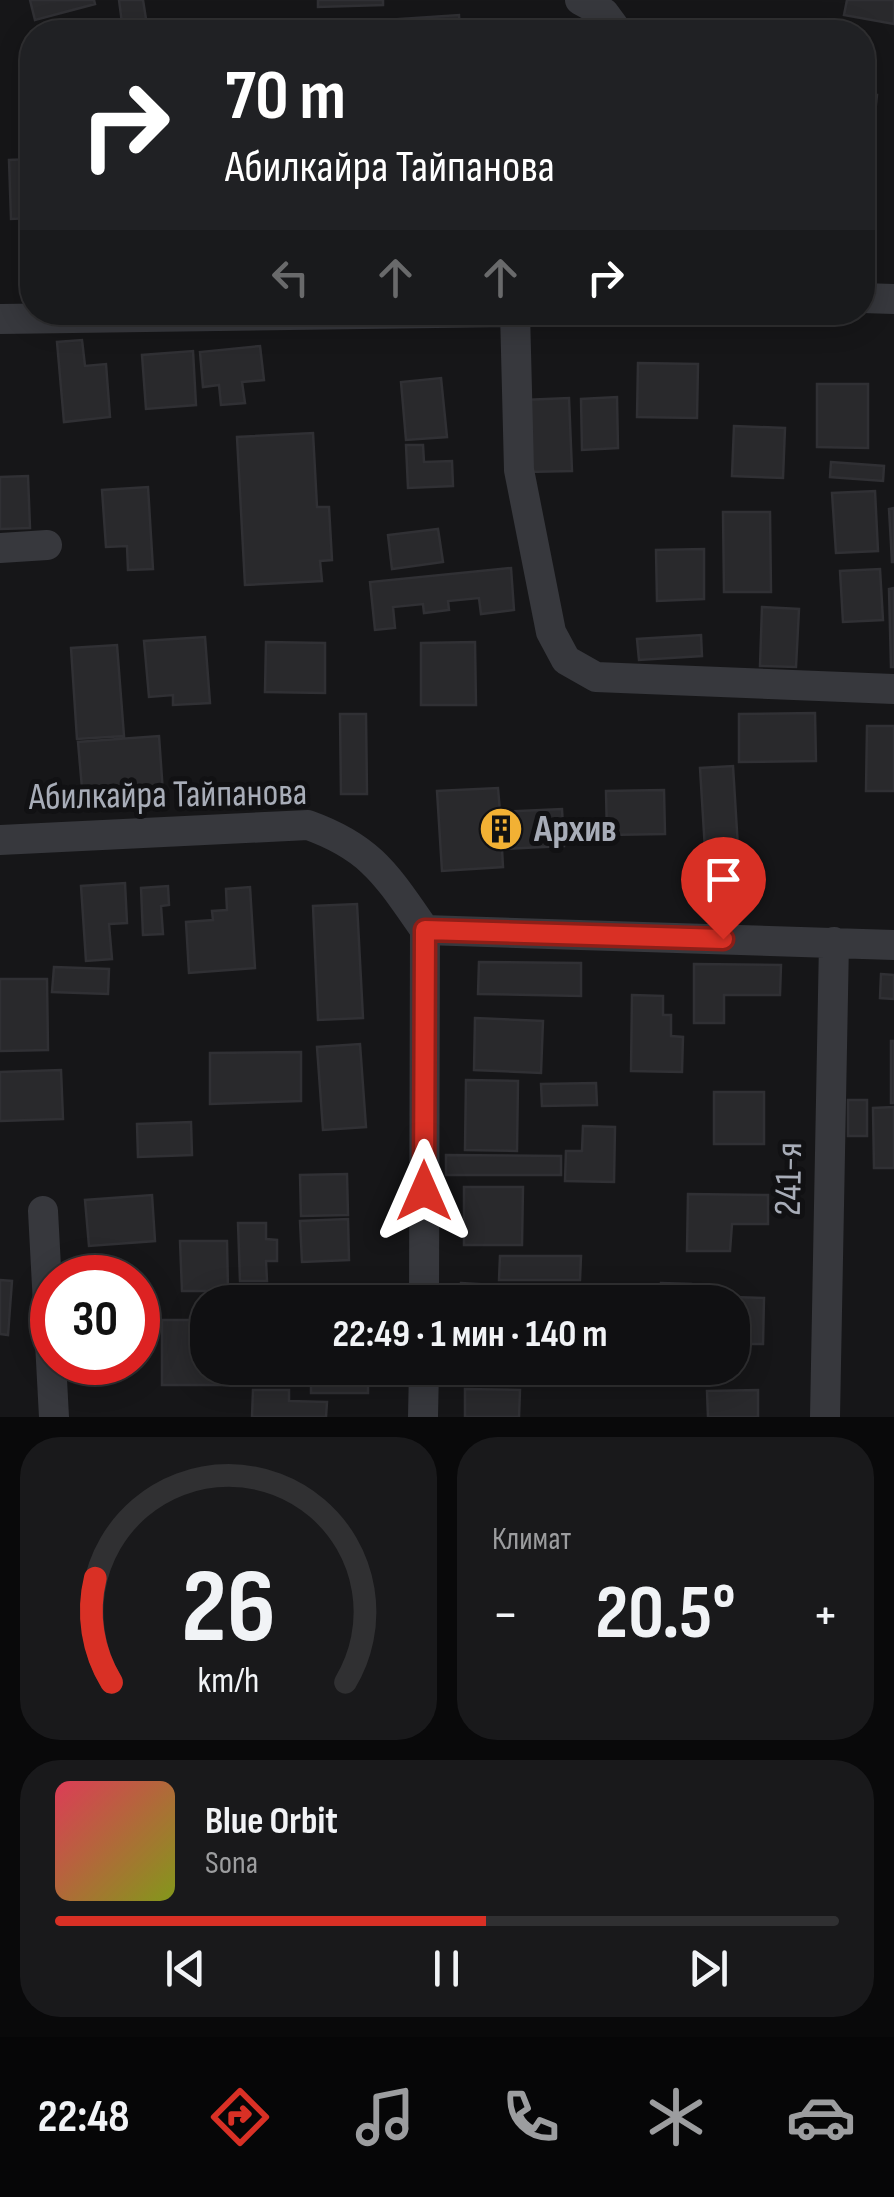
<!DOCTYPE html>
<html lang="ru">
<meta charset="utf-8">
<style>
body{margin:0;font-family:"Sofia Sans Condensed",sans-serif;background:#19191b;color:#f1f3f6;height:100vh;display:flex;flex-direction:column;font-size:38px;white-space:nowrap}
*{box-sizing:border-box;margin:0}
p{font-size:32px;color:#9c9d9f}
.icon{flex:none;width:55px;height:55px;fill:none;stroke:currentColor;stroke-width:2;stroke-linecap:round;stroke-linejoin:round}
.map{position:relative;height:1417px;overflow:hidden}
.panel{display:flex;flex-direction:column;gap:20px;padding:20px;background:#09090a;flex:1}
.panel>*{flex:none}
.hud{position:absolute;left:20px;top:20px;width:855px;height:305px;border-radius:40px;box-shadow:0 5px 25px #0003,0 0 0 2px #303032;background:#202124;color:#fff;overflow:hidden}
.speed{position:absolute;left:30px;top:1255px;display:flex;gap:20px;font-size:50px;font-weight:700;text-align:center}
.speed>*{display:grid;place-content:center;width:130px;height:130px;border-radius:50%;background:#101012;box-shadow:0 5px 25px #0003,0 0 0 2px #303032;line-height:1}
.speed .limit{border:15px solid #d22;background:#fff;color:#111}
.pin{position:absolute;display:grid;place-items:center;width:85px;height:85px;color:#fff;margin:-102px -42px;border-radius:50% 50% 50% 0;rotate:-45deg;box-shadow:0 0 10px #0007}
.pin .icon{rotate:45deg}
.me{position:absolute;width:110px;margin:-55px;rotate:0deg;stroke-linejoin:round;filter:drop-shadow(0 0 8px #0008)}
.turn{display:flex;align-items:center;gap:35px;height:210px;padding:0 40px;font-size:45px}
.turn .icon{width:130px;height:130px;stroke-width:2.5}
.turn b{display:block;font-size:70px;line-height:85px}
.lanes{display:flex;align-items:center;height:95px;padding:0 40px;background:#0003;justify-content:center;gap:50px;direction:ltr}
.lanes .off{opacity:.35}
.big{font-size:75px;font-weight:700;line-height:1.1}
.panel .card{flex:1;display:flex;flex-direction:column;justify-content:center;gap:15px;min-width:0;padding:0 35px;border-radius:40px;background:#19191b}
.panel .dial{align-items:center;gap:0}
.dial svg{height:260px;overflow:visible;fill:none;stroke:#303032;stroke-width:7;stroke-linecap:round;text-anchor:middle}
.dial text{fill:#f1f3f6;stroke:none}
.song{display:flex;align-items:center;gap:30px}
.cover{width:120px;height:120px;border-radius:15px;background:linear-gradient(135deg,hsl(350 70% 55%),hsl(70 70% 35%))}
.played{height:10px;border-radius:5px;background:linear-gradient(90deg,#d93025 55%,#303032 55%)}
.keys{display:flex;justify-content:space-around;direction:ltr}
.heat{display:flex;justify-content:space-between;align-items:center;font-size:55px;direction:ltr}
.panel .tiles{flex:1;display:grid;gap:20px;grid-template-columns:1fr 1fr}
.card:last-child{grid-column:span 2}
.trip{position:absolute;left:190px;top:1285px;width:560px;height:100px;border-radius:40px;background:#101012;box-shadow:0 5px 25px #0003,0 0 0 2px #303032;font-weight:700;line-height:100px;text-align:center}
.tabs{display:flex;height:160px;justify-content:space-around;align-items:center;background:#060607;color:#9c9d9f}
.tabs .icon{width:70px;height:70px}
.tabs .active{color:#d93025}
.tabs b{font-size:45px;color:#f1f3f6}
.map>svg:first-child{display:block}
</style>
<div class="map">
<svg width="894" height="1417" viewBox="0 0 894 1417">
<rect width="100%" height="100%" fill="#161618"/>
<!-- building -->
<path fill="#29292c" stroke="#303034" stroke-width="2.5" d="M 30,0 L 94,0 L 95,4 L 35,20 Z
M 119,0 L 143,0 L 146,19 L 122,23 Z
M 318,0 L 383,0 L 383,5 L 318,7 Z
M 847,0 L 894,0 L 894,24 L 844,15 Z
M 459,15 L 460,32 L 386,32 L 386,20 Z
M 744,27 L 813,31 L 813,32 L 743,32 Z
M 117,28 L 185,28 L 185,32 L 117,32 Z
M 862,94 L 877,95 L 874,123 L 862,122 Z
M 32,159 L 32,218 L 11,219 L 9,160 Z
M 82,340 L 85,366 L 106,364 L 110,417 L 64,422 L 57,342 Z
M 260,346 L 264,380 L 242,382 L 245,403 L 221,405 L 219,385 L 203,387 L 200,352 Z
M 193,351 L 196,405 L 146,409 L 142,355 Z
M 638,363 L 698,364 L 697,418 L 637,417 Z
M 441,378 L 447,437 L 406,440 L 401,382 Z
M 817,384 L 868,384 L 868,448 L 817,447 Z
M 617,397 L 618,448 L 582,450 L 581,399 Z
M 569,398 L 572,471 L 526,472 L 523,400 Z
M 734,426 L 785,428 L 783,478 L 732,476 Z
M 313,433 L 317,507 L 329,507 L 332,560 L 320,561 L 322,581 L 245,585 L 237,437 Z
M 406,445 L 423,445 L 424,462 L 452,461 L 453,486 L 408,488 Z
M 831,462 L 884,466 L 883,481 L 830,477 Z
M 28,476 L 30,528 L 0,529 L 0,477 Z
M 148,487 L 153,569 L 128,570 L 127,546 L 106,547 L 102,490 Z
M 875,491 L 878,551 L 836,553 L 832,493 Z
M 894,508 L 894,562 L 892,562 L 889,509 Z
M 723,512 L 770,512 L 771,592 L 724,592 Z
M 438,529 L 443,562 L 392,569 L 388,535 Z
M 704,549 L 704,599 L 657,601 L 656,550 Z
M 511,568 L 514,610 L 481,614 L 479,598 L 448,601 L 449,610 L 424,613 L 423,604 L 393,607 L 395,628 L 375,630 L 370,582 Z
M 880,569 L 883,620 L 843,622 L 840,571 Z
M 894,588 L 894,667 L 891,667 L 889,589 Z
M 762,607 L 799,609 L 796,667 L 760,666 Z
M 701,635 L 702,656 L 639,660 L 637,639 Z
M 205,637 L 210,703 L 173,705 L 173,695 L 149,697 L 144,641 Z
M 266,642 L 325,643 L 325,693 L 265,692 Z
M 475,642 L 476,705 L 421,705 L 421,643 Z
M 117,645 L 124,736 L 77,739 L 71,648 Z
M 815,713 L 816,761 L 739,762 L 739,714 Z
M 340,714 L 366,714 L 367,794 L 341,794 Z
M 867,726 L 894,726 L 894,791 L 866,791 Z
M 159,736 L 163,793 L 83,800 L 78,742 Z
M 733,766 L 739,864 L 706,866 L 700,768 Z
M 498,788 L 500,812 L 562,809 L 564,846 L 502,849 L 503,867 L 442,871 L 437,791 Z
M 664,790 L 665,834 L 607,835 L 606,791 Z
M 125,883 L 127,923 L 109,924 L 112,959 L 86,961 L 81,886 Z
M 168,886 L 169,905 L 161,906 L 163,934 L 143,935 L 141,888 Z
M 250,887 L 255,968 L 189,973 L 186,922 L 213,920 L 212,911 L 227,910 L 226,889 Z
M 357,904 L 363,1018 L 318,1020 L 313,906 Z
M 479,962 L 581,963 L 581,996 L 478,994 Z
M 694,964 L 781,965 L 780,995 L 724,995 L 724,1023 L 694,1023 Z
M 54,967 L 109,969 L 108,994 L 52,992 Z
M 881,974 L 894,975 L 894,999 L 880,998 Z
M 0,979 L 47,979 L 48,1050 L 0,1051 Z
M 632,995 L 663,996 L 663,1015 L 671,1015 L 671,1036 L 683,1037 L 682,1072 L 631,1071 Z
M 475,1018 L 543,1021 L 541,1073 L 474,1070 Z
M 891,1041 L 894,1041 L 894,1103 L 891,1103 Z
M 360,1044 L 366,1127 L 323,1130 L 317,1047 Z
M 301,1052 L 301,1101 L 210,1104 L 210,1053 Z
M 61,1070 L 63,1119 L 0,1121 L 0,1072 Z
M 466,1080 L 518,1081 L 517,1151 L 465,1150 Z
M 596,1083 L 597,1105 L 542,1106 L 541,1084 Z
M 714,1092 L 764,1092 L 764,1144 L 714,1144 Z
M 848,1100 L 867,1100 L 867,1136 L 848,1136 Z
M 894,1107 L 894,1168 L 874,1168 L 873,1108 Z
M 191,1122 L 192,1155 L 138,1157 L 137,1124 Z
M 583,1126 L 615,1127 L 614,1182 L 565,1181 L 566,1151 L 582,1151 Z
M 446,1155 L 561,1156 L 561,1175 L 446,1175 Z
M 347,1174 L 348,1215 L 301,1216 L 300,1175 Z
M 464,1187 L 523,1187 L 522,1245 L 464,1245 Z
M 688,1194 L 768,1195 L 768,1224 L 732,1224 L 730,1251 L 687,1251 Z
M 152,1195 L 155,1241 L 89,1246 L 85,1200 Z
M 348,1219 L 349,1260 L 302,1262 L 300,1221 Z
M 238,1223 L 266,1223 L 266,1239 L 277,1240 L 277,1261 L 266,1261 L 267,1281 L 240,1281 Z
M 180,1241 L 227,1241 L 228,1291 L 182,1291 Z
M 500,1256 L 581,1256 L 580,1280 L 499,1280 Z
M 0,1280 L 12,1281 L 8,1335 L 0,1334 Z
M 461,1283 L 509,1286 L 508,1302 L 460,1302 Z
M 661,1283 L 691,1284 L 690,1302 L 660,1302 Z
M 702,1296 L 764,1298 L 763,1344 L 732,1344 L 732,1302 L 701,1302 Z
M 162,1320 L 208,1320 L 208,1368 L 226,1368 L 226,1385 L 162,1385 Z
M 311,1368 L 368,1368 L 368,1393 L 311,1393 Z
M 450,1368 L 526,1368 L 525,1378 L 450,1376 Z
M 465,1389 L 520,1390 L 519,1417 L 465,1417 Z
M 253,1390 L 289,1390 L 289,1401 L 327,1402 L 326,1417 L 252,1417 Z
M 758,1390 L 758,1417 L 708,1417 L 707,1391 Z"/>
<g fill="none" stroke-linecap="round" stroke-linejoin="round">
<!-- minor -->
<path stroke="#37383d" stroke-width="30" d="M 580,0 L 604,13 L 618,32
M 862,298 L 894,299
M 515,312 L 519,470 L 551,632 L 566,660 L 596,677 L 894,689
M 0,319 L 509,312
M 0,548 L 47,545
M 0,840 L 308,825 C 372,848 387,876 425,930 L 894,945
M 43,1211 L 54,1417
M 424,1302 L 425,930
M 423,1417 L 424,1368
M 825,1417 L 834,942"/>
</g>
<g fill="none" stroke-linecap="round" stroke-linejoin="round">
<!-- route casing -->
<g stroke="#8d1f18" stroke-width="25">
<path id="route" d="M 424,1191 L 425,930 L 723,939"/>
</g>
<!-- route -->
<use href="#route" stroke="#d93025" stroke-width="18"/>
</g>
<!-- icons -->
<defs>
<g id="building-disc" transform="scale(2.25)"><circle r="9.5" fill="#f2b134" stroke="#111113"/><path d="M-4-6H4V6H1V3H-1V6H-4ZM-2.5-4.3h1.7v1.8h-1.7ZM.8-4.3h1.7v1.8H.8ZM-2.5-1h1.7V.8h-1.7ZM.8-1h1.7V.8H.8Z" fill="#111"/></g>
</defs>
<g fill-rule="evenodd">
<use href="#building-disc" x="501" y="829"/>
</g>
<g text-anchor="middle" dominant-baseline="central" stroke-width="10" stroke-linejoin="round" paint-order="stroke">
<!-- street labels -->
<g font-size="38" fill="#a8adb8" stroke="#111113">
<text transform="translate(168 795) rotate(-1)">Абилкайра Тайпанова</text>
<text transform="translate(789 1179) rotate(-89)">241-я</text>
</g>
<!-- poi labels -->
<g font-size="38" font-weight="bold" fill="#a8adb8" stroke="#111113" text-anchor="start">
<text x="534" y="829">Архив</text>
</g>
</g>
</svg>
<div class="speed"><div class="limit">30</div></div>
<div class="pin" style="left:723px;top:939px;background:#d93025"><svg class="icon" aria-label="arrive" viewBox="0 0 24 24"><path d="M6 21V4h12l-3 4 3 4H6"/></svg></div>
<svg class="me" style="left:424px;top:1191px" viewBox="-20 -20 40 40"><path d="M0-17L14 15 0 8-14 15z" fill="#d93025" stroke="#fff" stroke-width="4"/></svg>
<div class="trip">22:49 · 1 мин · 140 m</div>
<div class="hud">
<div class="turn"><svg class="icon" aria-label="right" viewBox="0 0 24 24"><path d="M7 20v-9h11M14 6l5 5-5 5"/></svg><div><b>70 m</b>Абилкайра Тайпанова</div></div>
<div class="lanes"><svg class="icon off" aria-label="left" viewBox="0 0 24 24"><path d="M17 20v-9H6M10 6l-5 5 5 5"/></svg><svg class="icon off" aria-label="ahead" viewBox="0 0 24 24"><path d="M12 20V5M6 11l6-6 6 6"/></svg><svg class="icon off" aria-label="ahead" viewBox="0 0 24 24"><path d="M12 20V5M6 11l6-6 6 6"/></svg><svg class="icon" aria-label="right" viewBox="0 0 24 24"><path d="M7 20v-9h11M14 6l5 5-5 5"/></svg></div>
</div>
</div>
<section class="panel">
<div class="tiles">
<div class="card dial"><svg viewBox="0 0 100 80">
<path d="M14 69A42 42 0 1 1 86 69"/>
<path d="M14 69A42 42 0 0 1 9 37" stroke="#d93025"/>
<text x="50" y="56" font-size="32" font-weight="700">26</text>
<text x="50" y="72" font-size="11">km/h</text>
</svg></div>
<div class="card"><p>Климат</p>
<div class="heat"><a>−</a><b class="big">20.5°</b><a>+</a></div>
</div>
<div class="card">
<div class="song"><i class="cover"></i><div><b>Blue Orbit</b><p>Sona</p></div></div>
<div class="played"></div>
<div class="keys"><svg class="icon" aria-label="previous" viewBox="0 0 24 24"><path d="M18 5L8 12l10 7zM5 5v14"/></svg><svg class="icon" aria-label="pause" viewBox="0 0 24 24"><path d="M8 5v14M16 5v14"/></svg><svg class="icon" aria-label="next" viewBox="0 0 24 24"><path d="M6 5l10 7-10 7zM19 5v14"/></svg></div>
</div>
</div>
</section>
<nav class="tabs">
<b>22:48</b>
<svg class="icon active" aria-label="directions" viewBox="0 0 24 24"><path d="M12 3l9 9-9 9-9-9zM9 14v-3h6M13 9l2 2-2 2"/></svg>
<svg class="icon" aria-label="music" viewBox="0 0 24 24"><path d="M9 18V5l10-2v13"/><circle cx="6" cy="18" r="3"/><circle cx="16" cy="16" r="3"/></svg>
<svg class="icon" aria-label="phone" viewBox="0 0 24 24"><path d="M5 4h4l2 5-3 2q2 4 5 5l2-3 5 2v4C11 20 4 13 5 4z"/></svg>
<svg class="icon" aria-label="climate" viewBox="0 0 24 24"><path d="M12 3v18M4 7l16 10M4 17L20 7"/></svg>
<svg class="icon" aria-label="car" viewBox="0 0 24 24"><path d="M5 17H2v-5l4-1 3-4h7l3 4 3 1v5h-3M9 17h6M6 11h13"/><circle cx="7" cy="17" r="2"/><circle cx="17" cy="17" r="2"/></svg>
</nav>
